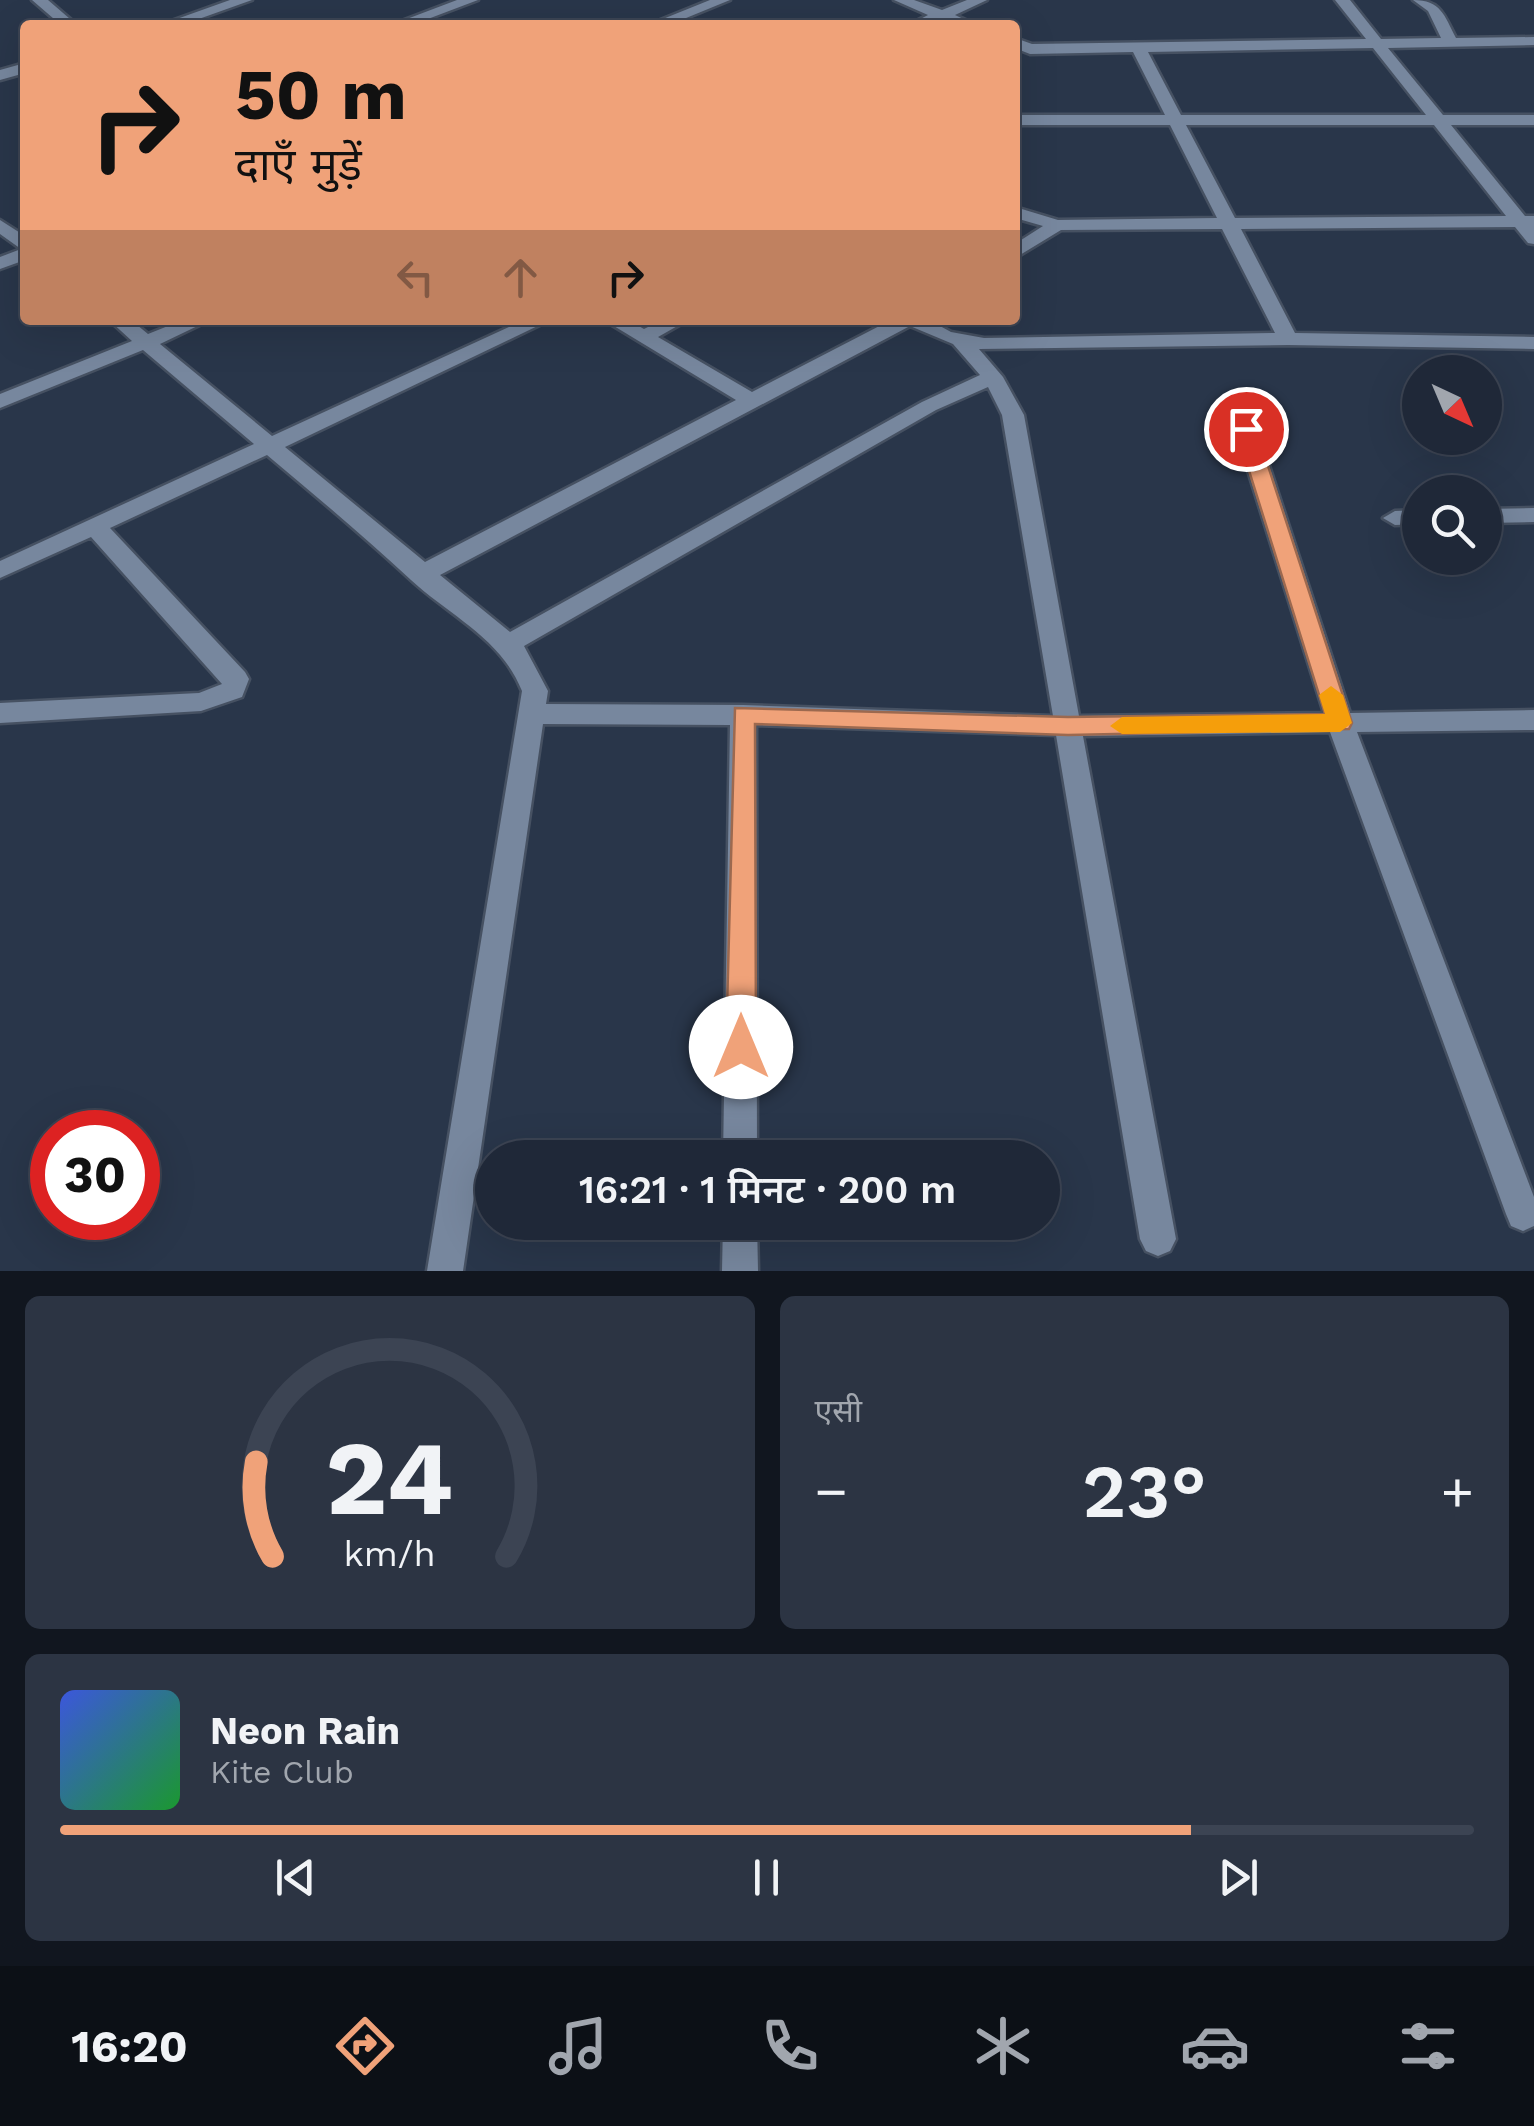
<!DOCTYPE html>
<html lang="hi">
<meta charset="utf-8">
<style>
body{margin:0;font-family:"Work Sans","Noto Sans Devanagari",sans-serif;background:#2c3443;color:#f1f3f6;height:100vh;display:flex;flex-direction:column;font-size:38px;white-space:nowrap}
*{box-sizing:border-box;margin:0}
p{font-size:32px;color:#a1a6ae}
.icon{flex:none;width:55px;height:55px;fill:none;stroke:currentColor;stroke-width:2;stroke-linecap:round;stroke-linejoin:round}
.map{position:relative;height:1271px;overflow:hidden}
.sheet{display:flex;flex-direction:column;gap:25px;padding:25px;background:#11161f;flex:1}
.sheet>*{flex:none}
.banner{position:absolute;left:20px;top:20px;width:1000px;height:305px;border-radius:10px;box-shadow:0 10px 40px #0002,0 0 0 2px #3c4453;background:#f0a279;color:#111;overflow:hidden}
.needle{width:65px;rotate:136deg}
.controls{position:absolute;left:1402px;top:355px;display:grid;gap:20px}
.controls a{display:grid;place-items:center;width:100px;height:100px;border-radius:50%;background:#1f2838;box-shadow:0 10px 40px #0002,0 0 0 2px #3c4453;font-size:50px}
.speed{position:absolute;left:30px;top:1110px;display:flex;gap:20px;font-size:50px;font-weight:700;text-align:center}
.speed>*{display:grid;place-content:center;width:130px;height:130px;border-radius:50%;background:#1f2838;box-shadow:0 10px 40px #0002,0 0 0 2px #3c4453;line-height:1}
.speed .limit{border:15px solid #d22;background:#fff;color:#111}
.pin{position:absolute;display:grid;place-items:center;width:85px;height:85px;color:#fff;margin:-42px;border:5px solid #fff;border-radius:50%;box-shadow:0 2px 10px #0007}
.me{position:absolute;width:110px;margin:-55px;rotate:0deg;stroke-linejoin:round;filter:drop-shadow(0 0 8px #0008)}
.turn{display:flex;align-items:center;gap:35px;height:210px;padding:0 50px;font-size:45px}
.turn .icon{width:130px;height:130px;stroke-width:2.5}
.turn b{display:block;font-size:70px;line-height:85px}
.lanes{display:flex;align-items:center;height:95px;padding:0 50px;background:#0003;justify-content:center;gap:50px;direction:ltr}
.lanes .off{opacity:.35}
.big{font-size:75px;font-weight:600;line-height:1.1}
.sheet .tile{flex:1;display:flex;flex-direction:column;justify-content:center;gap:15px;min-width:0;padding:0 35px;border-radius:15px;background:#2c3443}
.sheet .dial{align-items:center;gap:0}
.dial svg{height:260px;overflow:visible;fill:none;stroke:#3c4453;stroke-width:7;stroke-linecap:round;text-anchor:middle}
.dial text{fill:#f1f3f6;stroke:none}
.song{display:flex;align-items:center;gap:30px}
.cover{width:120px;height:120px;border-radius:15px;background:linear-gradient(135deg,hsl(230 70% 55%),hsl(130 70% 35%))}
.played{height:10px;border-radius:5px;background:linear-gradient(90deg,#f0a279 80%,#3c4453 80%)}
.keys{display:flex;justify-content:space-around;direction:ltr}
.heat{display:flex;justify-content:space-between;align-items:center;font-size:55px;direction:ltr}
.sheet .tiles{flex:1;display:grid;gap:25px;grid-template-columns:1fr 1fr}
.tile:last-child{grid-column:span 2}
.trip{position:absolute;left:475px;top:1140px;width:585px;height:100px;border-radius:50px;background:#1f2838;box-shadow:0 10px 40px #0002,0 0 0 2px #3c4453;font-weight:600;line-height:100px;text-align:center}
.tab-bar{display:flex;height:160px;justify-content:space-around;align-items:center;background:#0c1016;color:#a1a6ae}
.tab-bar .icon{width:70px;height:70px}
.tab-bar .selected{color:#f0a279}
.tab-bar b{font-size:45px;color:#f1f3f6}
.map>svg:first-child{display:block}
</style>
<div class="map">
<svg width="1534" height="1271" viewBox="0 0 1534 1271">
<rect width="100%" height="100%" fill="#29364a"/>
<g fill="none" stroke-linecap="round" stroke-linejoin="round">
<!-- minor casing -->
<g stroke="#465162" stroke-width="5">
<path id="minor" d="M 32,0 L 48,0 L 77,25 L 61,25 Z
M 230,0 L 252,0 L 182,25 L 160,25 Z
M 457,0 L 478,0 L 412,25 L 391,25 Z
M 710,0 L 730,0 L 669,25 L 648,25 Z
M 894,0 L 914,0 L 942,10 L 967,0 L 987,0 L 955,15 L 976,25 L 942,20 L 909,25 L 928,15 Z
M 1335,0 L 1350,0 L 1381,39 L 1441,38 L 1428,11 L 1413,0 C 1441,0 1444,15 1456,38 L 1534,37 L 1534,45 L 1388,48 L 1443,115 L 1534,115 L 1534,125 L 1451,125 L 1525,216 L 1534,216 L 1534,244 L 1528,243 L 1515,227 L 1241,229 L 1295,333 L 1534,337 L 1534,349 L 1288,345 L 979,349 L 1003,377 L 1024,415 L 1079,716 L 1324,713 L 1235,429 L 1246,423 L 1257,429 L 1350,713 L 1534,710 L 1534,730 L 1357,732 L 1534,1197 L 1534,1226 L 1523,1231 L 1511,1226 L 1506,1214 L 1330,732 L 1083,736 L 1176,1239 L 1170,1251 L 1158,1256 L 1146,1251 L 1140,1239 L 1056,735 L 756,725 L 757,1158 L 723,1158 L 730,725 L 543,724 L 463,1271 L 427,1271 L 522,691 C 501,638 450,616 411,580 C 366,538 316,496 267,455 L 110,528 L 245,672 L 249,679 L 242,697 L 201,711 L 0,723 L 0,703 L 199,693 L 222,684 L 91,537 L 0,578 L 0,561 L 254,444 L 143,350 L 0,408 L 0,394 L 132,341 L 109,320 L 131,320 L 148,334 L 183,320 L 210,320 L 160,344 L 272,436 L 524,320 L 550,320 L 285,447 L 425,562 L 736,400 L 604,320 L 628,320 L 644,329 L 662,320 L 688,320 L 658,337 L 752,392 L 891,320 L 929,320 L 951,332 L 984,338 L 1275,333 L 1222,229 L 1061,230 L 1015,258 L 1015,244 L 1043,226 L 1015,218 L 1015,207 L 1058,220 L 1217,218 L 1170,125 L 1015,125 L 1015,115 L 1165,115 L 1133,52 L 1030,54 L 1015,48 L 1015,38 L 1032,44 L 1366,39 ZM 1373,48 L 1426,115 L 1181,115 L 1148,52 ZM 1186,125 L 1434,125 L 1506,216 L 1235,218 ZM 910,326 L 953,344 L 980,375 L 922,402 L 510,632 L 440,575 ZM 988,387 L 1002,415 L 1053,716 L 743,705 L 546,704 L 548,691 L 524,646 L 936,410 Z
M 25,63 L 25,73 L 0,80 L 0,70 Z
M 0,220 L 25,236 L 25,260 L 0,269 L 0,257 L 21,249 L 0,234 Z
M 1534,508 L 1534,522 L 1485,523 L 1485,509 Z
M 1420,510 L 1420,524 L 1395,525 L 1383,518 L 1395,511 Z
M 723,1222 L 757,1222 L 758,1271 L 722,1271 Z"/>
</g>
<!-- minor -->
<use href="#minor" fill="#77879e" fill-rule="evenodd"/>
</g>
<!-- route -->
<path fill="#f0a279" stroke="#9c694f" stroke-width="2.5" d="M 1246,423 L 1256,429 L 1352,723 L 1349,729 L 1068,735 L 755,724 L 756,1047 L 751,1056 L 741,1060 L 731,1056 L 726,1047 L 735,708 L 1068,717 L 1325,714 L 1236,429 Z"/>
<!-- slow -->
<path fill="#f59e0b" d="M 1331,686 L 1343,695 L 1352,723 L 1340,732 L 1122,734 L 1110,726 L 1122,717 L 1325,714 L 1319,695 Z"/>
</svg>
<div class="controls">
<a><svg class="needle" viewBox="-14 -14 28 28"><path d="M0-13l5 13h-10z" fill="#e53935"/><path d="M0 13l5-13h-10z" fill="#a1a6ae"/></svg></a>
<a><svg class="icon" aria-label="search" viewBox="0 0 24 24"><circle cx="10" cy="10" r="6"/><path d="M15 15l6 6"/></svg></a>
</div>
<div class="speed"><div class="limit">30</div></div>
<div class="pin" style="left:1246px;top:429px;background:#d93025"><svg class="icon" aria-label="arrive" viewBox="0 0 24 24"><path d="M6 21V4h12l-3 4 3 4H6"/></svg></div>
<svg class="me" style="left:741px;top:1047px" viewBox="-20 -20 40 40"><circle r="19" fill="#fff"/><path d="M0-13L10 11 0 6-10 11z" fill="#f0a279"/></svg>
<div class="trip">16:21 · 1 मिनट · 200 m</div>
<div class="banner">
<div class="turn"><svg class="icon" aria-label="right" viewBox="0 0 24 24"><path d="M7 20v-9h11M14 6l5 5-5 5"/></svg><div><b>50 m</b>दाएँ मुड़ें</div></div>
<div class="lanes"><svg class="icon off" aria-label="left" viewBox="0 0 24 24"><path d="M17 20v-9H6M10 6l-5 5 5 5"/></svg><svg class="icon off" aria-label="ahead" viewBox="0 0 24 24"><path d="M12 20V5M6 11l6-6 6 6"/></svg><svg class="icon" aria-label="right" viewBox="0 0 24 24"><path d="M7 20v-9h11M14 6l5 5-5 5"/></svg></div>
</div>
</div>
<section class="sheet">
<div class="tiles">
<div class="tile dial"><svg viewBox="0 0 100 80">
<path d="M14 69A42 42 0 1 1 86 69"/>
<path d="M14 69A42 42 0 0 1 9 40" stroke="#f0a279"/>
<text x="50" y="56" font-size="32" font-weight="700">24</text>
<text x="50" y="72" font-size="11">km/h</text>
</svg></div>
<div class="tile"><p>एसी</p>
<div class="heat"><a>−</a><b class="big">23°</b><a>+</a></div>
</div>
<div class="tile">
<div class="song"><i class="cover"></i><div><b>Neon Rain</b><p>Kite Club</p></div></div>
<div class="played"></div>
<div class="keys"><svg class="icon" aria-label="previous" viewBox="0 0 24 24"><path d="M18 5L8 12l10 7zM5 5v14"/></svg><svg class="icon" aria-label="pause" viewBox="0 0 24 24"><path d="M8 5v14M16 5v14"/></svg><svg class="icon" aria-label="next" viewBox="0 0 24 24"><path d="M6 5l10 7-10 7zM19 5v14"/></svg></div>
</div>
</div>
</section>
<nav class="tab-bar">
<b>16:20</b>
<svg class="icon selected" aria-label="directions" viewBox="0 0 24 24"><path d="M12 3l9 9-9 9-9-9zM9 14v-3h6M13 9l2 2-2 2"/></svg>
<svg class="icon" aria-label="music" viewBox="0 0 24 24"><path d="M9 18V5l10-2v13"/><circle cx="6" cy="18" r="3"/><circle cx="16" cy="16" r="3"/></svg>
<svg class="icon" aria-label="phone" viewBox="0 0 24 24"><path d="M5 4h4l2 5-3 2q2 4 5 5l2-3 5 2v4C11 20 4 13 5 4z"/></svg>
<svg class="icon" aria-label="climate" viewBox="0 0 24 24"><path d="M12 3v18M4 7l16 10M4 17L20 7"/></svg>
<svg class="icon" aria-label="car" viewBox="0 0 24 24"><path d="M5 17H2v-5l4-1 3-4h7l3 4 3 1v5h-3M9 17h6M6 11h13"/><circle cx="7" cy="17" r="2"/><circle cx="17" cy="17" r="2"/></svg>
<svg class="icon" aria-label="filters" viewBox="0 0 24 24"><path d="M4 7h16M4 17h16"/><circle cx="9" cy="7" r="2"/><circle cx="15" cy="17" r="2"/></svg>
</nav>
